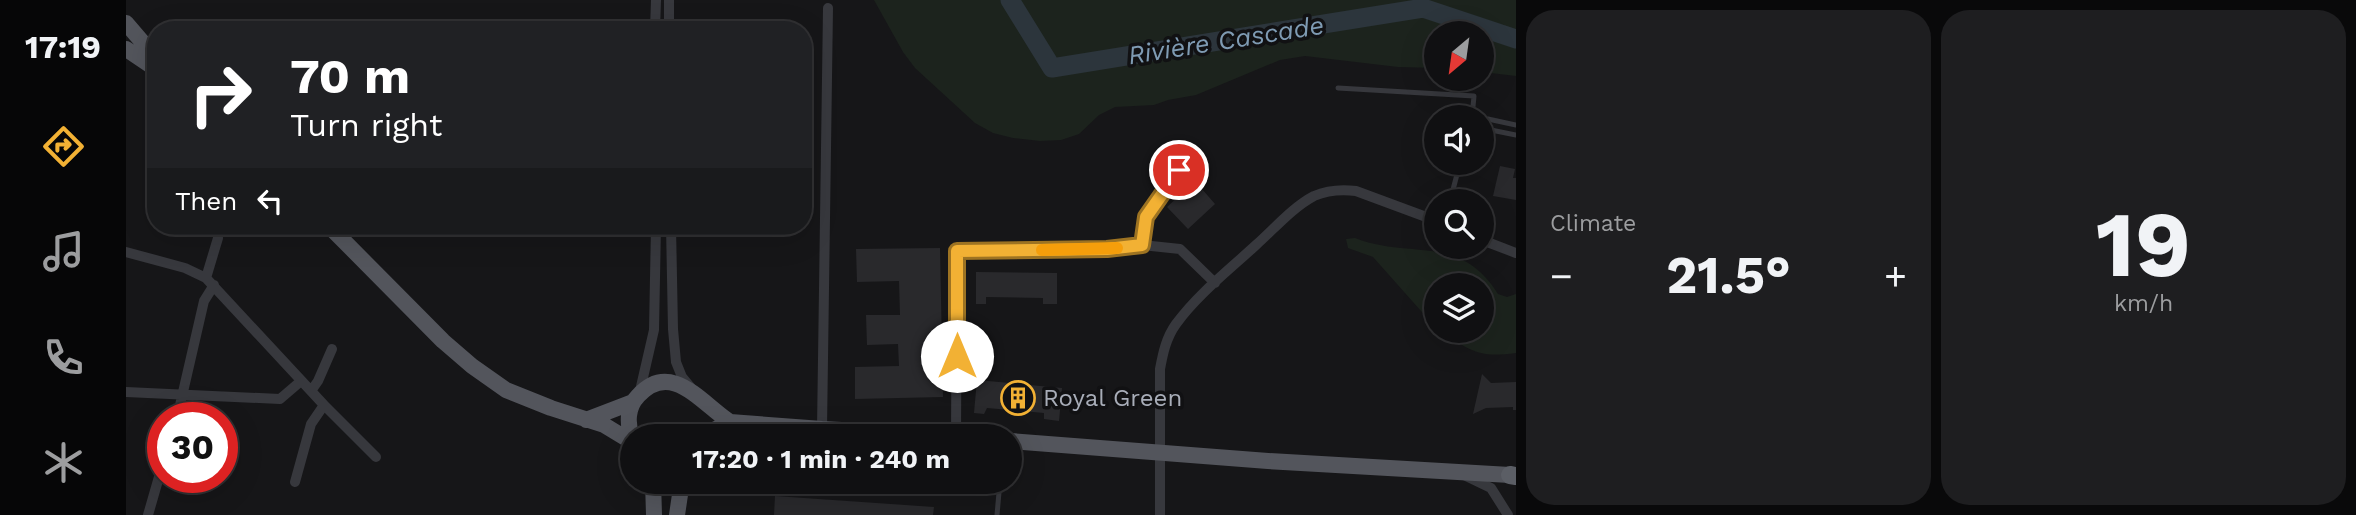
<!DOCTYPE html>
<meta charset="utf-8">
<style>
body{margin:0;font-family:"Work Sans",sans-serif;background:#1e1e20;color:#f1f3f6;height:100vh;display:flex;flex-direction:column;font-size:26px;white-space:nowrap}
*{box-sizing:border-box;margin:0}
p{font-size:23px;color:#9c9d9f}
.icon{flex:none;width:38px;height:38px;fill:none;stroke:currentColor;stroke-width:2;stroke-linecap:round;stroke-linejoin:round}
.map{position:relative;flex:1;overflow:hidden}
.details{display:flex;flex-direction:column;gap:10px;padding:10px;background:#09090a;width:840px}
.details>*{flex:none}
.top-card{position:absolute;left:21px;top:21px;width:665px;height:214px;border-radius:28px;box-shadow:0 7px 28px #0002,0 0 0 2px #303032;background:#202124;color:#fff;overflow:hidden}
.needle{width:46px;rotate:209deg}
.tools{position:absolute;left:1298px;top:21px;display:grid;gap:14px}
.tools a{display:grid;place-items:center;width:70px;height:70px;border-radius:50%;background:#101012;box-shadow:0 7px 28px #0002,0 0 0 2px #303032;font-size:35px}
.speed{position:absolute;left:21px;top:402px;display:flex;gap:14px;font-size:35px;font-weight:700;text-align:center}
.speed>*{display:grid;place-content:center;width:91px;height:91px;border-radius:50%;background:#101012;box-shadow:0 7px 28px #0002,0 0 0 2px #303032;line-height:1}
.speed .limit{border:10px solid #d22;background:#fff;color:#111}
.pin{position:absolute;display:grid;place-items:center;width:60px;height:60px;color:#fff;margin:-30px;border:4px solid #fff;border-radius:50%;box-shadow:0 2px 7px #0007}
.me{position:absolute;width:77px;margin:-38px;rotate:0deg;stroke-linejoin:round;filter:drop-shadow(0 0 5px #0008)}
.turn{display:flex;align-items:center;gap:24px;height:147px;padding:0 28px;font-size:32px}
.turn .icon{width:91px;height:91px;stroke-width:2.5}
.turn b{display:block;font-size:49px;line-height:60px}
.then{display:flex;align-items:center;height:66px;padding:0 28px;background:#0003;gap:14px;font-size:26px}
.big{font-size:52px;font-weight:700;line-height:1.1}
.details .card{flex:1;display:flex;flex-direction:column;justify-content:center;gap:10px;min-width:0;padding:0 24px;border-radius:28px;background:#1e1e20}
.details .dial{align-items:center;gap:0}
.dial b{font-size:91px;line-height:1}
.heat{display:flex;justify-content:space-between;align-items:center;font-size:38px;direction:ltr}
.details .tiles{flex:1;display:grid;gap:10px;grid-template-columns:repeat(2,1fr)}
.trip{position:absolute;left:494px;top:424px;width:402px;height:70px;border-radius:35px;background:#101012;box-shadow:0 7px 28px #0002,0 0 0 2px #303032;font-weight:700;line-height:70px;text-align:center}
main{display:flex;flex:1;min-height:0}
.tabs{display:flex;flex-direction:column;width:126px;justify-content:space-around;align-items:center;background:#060607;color:#9c9d9f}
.tabs .icon{width:49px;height:49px}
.tabs .selected{color:#f2b134}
.tabs b{font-size:32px;color:#f1f3f6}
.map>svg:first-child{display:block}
</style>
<main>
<nav class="tabs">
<b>17:19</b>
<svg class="icon selected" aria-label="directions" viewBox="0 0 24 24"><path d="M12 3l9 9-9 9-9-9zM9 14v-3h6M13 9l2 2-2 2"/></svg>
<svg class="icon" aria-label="music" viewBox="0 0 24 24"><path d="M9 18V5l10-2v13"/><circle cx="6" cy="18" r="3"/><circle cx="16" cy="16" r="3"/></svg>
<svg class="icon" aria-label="phone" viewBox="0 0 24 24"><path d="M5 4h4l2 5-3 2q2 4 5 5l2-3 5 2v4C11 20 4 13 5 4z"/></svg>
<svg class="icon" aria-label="climate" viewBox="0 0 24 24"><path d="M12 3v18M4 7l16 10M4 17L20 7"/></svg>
</nav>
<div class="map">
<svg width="1390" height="515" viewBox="0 0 1390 515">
<rect width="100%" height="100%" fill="#161618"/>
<!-- green -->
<path fill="#1c231d" d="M 748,0 L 1390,0 L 1390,76 L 1356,72 L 1356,33 L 1311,33 L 1311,68 L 1272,67 L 1179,56 L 1154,60 L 1070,95 L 1042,100 L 1028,105 L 989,107 L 973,115 L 953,134 L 935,140 L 914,141 L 887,138 L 867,133 L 849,123 L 789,68 L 777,52 Z
M 1229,238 C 1285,260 1334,233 1372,294 L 1381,297 L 1390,294 L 1390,353 C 1351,358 1346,351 1314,331 L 1356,331 L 1356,285 L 1311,285 L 1311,329 L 1247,257 L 1222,248 L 1220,239 Z"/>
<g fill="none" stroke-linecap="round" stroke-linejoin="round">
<!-- river -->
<path stroke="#2c353c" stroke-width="19" d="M 884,0 L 926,68 L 1297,8 L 1390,39"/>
</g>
<!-- building -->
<path fill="#29292c" d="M 1374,166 L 1389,169 L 1387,178 L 1390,178 L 1390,200 L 1367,196 Z
M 1069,181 L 1089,204 L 1062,229 L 1041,207 Z
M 814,248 L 817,397 L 729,399 L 729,367 L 773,366 L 772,344 L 741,345 L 740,315 L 774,315 L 773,281 L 731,282 L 730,249 Z
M 850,272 L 931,273 L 931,304 L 917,304 L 917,298 L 860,297 L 860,304 L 850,304 Z
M 1356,374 L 1365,383 L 1390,382 L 1390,410 L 1387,410 L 1387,407 L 1360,408 L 1347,414 Z
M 851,380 L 936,388 L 933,421 L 918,419 L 918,413 L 861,408 L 858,414 L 848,413 Z
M 649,496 L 808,507 L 807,515 L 648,515 Z"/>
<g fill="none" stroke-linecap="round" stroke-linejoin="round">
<!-- service -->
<path stroke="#37383d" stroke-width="5" d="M 1212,88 L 1348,96 L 1346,117
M 1356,122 L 1362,119 L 1390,125
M 1356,123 L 1360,129 L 1390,135
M 1324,201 L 1334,163
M 871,515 L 874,481"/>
<!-- minor -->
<path stroke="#37383d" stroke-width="10" d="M 529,30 L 530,0
M 543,30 L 543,0
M 545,226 L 547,329 L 550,362 L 556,377 L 566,389
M 1356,240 L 1390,253
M 1016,245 L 1020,217 L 1053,170
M 0,252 L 59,268 L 80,278 L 198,405 L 185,424 L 169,482
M 80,278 L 92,238
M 185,391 L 192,381 L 206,349
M 0,392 L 154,399 L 175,381
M 513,395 L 528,330 L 530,226
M 198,405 L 250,457
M 51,418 L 78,301 L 88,285
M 696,429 L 702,8
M 830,436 L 831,251 L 981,249 L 1016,245 L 1054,249 L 1089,283
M 1340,476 L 1365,488 L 1382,515
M 22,515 L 37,463
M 1034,515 L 1034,369 C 1037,353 1040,338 1050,324 C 1072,294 1103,270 1130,245 C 1148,229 1167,207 1188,196 C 1202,190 1215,189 1230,191 L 1311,221"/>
<!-- primary -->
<path stroke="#53555c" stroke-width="16" d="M 0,23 L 30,58
M 0,49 L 30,69
M 203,226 L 317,341 L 346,366 L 380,390 L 425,408 L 478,425 L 506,442
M 460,420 L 507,402
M 580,434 L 604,422 L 696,429 L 832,436
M 506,437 C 501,424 501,407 512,396 C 545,359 576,404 604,422
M 884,441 L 1142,461 L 1384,475
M 527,481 L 528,515
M 551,515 L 556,481"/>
<!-- trunk -->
<path stroke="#5b5e65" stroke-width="18" d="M 1384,475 L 1390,476"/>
</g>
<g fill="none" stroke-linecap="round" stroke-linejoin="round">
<!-- route casing -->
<g stroke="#9d7322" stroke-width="18">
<path id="route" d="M 831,356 L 831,251 L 981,249 L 1016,245 L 1020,217 L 1053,170"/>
</g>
<!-- route -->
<use href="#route" stroke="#f2b134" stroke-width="12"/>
<!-- slow -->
<path stroke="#f59e0b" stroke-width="12" d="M 916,250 L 991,248"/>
</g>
<!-- icons -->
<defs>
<g id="building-ring" transform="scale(1.75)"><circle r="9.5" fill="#111113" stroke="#f2b134" stroke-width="1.5"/><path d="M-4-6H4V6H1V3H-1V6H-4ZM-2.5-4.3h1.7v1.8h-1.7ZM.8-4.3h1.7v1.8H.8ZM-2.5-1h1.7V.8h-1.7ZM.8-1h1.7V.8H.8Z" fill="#f2b134"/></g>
</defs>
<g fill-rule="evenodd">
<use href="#building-ring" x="892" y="398"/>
</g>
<g text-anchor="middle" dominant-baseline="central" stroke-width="7" stroke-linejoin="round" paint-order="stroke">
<!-- poi labels -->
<g font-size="24" fill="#a8adb8" stroke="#111113" text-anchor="start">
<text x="917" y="398">Royal Green</text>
</g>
<!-- water labels -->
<g font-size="26" font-style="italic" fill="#7f9bb3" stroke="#111113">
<text transform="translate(1100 40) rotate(-9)">Rivière Cascade</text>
</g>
</g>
</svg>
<div class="tools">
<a><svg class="needle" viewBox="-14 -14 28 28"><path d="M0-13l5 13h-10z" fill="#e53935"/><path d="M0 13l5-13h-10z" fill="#9c9d9f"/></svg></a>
<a><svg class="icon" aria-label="sound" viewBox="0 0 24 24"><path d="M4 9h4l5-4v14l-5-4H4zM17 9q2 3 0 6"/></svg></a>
<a><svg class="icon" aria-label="search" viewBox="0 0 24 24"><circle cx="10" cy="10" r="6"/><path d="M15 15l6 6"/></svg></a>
<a><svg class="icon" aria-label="layers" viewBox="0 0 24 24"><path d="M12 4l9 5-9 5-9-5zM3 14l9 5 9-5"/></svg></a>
</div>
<div class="speed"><div class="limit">30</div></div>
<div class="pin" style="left:1053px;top:170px;background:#d93025"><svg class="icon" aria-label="arrive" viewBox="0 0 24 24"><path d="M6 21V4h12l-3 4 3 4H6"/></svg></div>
<svg class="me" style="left:831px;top:356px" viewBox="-20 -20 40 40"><circle r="19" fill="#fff"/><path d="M0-13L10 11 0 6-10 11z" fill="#f2b134"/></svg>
<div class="trip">17:20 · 1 min · 240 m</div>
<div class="top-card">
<div class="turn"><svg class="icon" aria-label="right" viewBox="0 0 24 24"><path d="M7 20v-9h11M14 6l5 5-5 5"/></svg><div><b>70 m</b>Turn right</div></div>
<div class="then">Then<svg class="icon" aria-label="left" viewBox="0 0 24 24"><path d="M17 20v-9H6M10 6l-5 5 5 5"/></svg></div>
</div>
</div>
<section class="details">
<div class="tiles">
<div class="card"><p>Climate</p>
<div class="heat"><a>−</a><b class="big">21.5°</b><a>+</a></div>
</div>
<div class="card dial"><b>19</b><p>km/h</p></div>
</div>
</section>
</main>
